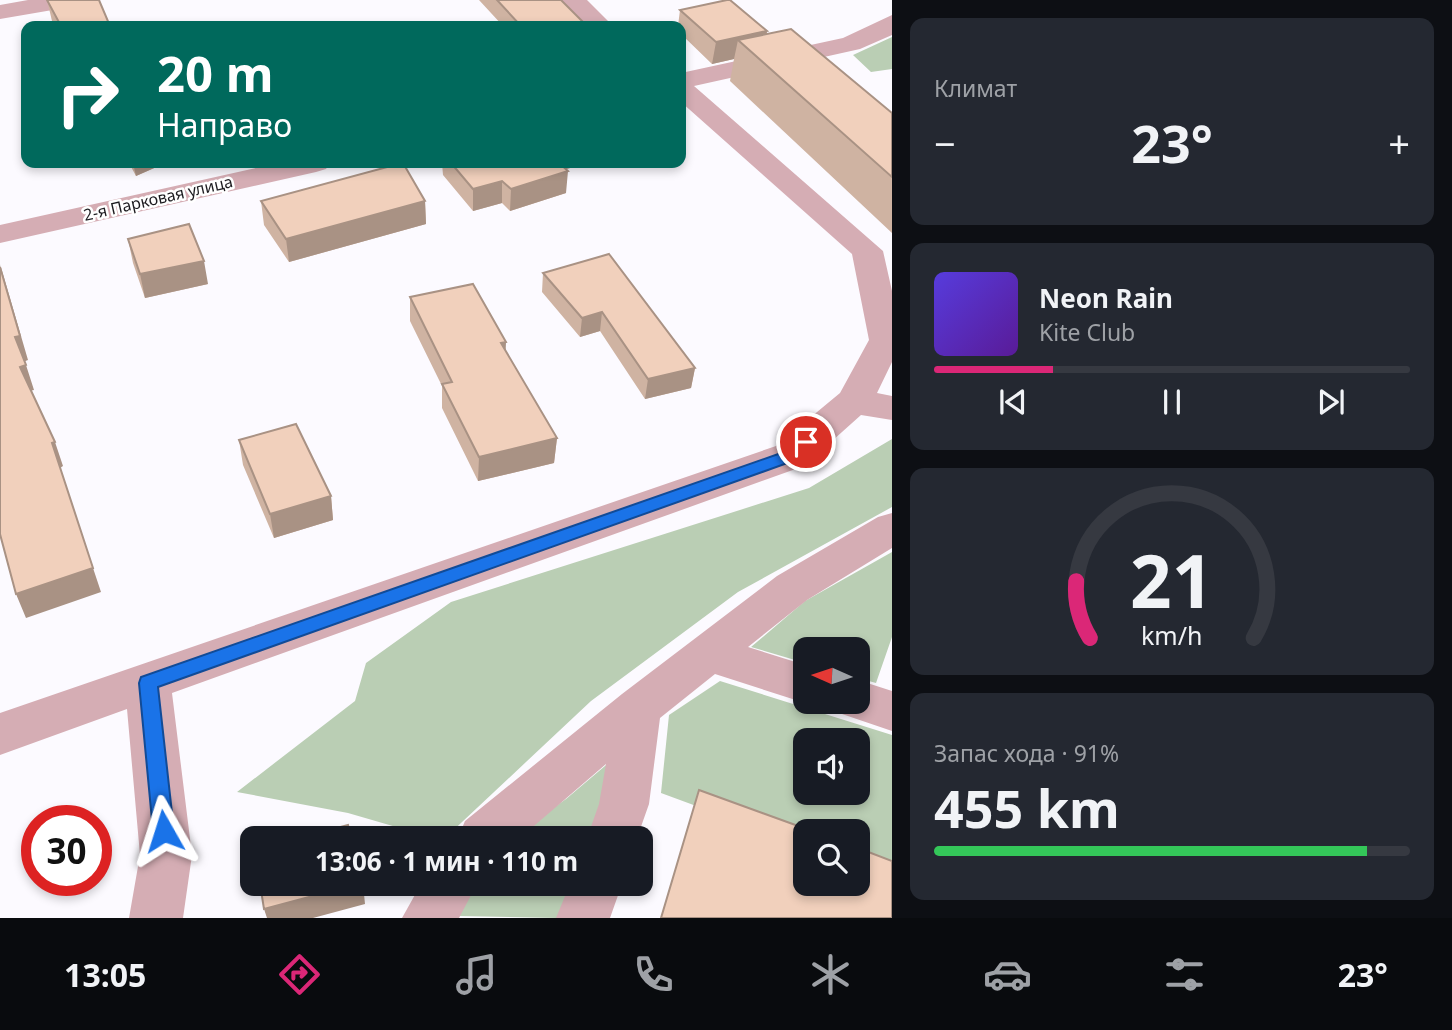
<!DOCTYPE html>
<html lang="ru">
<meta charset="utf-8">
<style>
body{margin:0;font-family:"Noto Sans",sans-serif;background:#242831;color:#f1f3f6;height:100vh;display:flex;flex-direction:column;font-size:26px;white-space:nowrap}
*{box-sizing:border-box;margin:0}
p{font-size:23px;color:#9ea1a6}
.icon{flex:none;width:38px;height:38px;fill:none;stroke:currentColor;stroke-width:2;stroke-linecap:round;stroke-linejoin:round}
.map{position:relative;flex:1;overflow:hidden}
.details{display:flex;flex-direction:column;gap:18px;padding:18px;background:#0d0f14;width:560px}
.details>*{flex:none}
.banner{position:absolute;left:21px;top:21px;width:665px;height:147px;border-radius:14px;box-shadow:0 4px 10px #0003;background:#00695c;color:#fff;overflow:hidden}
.needle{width:46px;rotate:273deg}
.tools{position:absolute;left:793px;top:637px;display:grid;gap:14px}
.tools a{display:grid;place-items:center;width:77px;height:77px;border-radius:14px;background:#171b24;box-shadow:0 4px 10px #0003;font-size:35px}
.speed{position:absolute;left:21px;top:805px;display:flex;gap:14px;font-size:35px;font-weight:700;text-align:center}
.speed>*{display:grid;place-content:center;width:91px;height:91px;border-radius:50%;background:#171b24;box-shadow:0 4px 10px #0003;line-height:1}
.speed .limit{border:10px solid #d22;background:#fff;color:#111}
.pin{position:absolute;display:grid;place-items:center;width:60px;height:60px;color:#fff;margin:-30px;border:4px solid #fff;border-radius:50%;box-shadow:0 2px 7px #0007}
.me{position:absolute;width:77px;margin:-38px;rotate:354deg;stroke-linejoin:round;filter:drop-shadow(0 0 5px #0008)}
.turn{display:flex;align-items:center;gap:24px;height:147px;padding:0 21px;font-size:32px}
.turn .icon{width:91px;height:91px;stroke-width:2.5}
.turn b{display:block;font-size:49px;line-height:60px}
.big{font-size:52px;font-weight:700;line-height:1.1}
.details .widget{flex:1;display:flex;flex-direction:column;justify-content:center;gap:10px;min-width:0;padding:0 24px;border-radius:14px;background:#242831}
.details .dial{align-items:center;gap:0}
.dial svg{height:182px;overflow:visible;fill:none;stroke:#363941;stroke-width:7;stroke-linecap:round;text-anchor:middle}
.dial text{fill:#f1f3f6;stroke:none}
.song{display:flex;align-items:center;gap:21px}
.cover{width:84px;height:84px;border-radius:10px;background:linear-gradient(135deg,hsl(250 70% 55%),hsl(270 70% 35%))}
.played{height:7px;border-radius:4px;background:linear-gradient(90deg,#db2777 25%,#363941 25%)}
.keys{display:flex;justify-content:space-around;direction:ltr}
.heat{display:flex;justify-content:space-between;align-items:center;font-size:38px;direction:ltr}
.charge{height:10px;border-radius:5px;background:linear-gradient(90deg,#34c759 91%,#363941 0)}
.trip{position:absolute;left:240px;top:826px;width:413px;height:70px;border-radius:14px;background:#171b24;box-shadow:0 4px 10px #0003;font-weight:700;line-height:70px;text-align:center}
.tab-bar{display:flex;height:112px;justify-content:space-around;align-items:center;background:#090b0e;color:#9ea1a6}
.tab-bar .icon{width:49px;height:49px}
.tab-bar .current{color:#db2777}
.tab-bar b{font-size:32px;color:#f1f3f6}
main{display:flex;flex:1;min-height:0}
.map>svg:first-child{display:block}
</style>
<main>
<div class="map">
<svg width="892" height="918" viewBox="0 0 892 918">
<rect width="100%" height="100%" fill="#fcfaff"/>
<!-- green -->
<path fill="#baceb4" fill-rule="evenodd" d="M 892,37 L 892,69 L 871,72 L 853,55 Z
M 892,439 L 892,507 L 738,592 L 591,701 L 445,838 L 434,838 L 348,813 L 237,792 L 355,701 L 366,663 L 451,602 L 809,488 Z
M 892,552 L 892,637 L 876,683 L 858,678 L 858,649 L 805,649 L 805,663 L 751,647 L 805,601 Z
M 720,681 L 892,735 L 892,878 L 858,865 L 858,831 L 805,831 L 805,846 L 661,793 L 669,715 ZM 805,740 L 858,740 L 858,793 L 805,793 Z
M 612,760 L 601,812 L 590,838 L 511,838 L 566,799 Z
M 476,884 L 571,884 L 557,918 L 457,916 Z"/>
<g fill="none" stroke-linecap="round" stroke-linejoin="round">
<!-- minor -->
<path fill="#d5adb4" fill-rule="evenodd" d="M 28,0 L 82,0 L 78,5 L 70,7 L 0,19 L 0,5 Z
M 561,0 L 587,0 L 613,26 L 587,26 Z
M 892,15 L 892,35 L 860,49 L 694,86 L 883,251 L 892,291 L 892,362 L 877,393 L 892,396 L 892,420 L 861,415 L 804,466 L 172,693 L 192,855 L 183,918 L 129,918 L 140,855 L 127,709 L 0,755 L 0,713 L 776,446 L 840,393 L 869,340 L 852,254 L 681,102 L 681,73 L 843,38 Z
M 278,163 L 330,163 L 326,169 L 316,172 L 0,243 L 0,225 Z
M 892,513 L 892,548 L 807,600 L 748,647 L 805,665 L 805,702 L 809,702 L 805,703 L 715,674 L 660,718 L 649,804 L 637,838 L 587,838 L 599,804 L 606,764 L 520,838 L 458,838 L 465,821 L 622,694 L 777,576 L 878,517 Z
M 858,680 L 892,691 L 892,731 L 842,714 L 836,702 L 858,702 Z
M 421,884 L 477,884 L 459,918 L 402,918 Z
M 570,884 L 622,884 L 610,918 L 556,918 Z"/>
</g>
<!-- wall -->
<path fill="#cfb3a2" d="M 47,0 L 110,26 L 55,26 L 52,21 Z
M 479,0 L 561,0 L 587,26 L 503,26 Z
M 680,10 L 767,31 L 767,34 L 892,113 L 892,233 L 730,81 L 734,59 L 712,64 L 681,34 L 681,26 L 678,26 Z
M 129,163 L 160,163 L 161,165 L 136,176 Z
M 442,163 L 591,163 L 566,169 L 566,193 L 510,211 L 502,203 L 473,211 L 443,175 Z
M 261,201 L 425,201 L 426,224 L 289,262 L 264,225 Z
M 128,239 L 208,284 L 145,298 L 133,263 Z
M 543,273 L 695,368 L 691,388 L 645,399 L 600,331 L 580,337 L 542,292 Z
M 410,297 L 506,351 L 557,438 L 554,463 L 478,481 L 442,408 L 442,386 L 410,321 Z
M 239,440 L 331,496 L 333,520 L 274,538 L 243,465 Z"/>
<!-- shaded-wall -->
<path fill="#a99284" d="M 767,31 L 763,53 L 738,40 L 734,59 L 712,64 L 716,42 Z
M 684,120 L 681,141 L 681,121 Z
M 133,163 L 160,163 L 161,165 L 136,176 Z
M 545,163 L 591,163 L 545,174 Z
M 568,171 L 566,193 L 510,211 L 511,189 Z
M 502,181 L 502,203 L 473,211 L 473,189 Z
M 425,201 L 426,224 L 289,262 L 286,239 Z
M 204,261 L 208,284 L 145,298 L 140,274 Z
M 0,264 L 28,360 L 23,362 L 15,337 Z
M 602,312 L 600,331 L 580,337 L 582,318 Z
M 506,342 L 505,366 L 501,343 Z
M 26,365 L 34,390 L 29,391 L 20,367 Z
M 695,368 L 691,388 L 645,399 L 648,379 Z
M 557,438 L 554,463 L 478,481 L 479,457 Z
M 55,442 L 63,466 L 60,468 L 52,443 Z
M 331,496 L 333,520 L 274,538 L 270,514 Z
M 93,568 L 101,592 L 26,618 L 16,594 Z
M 358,884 L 363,884 L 365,904 L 313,918 L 267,918 L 264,909 Z"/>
<!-- building -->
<path fill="#f1d0bc" stroke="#a99284" stroke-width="2" d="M 47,0 L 99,0 L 110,26 L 61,26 Z
M 497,0 L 561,0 L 587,26 L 518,26 L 521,26 Z
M 727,0 L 730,0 L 767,31 L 716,42 L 680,10 Z
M 791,29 L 892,113 L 892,177 L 738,40 Z
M 402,163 L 403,163 L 425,201 L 286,239 L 261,201 Z
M 451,163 L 559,163 L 568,171 L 511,189 L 502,181 L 473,189 Z
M 189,224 L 204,261 L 140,274 L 128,239 Z
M 609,254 L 695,368 L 648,379 L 602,312 L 582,318 L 543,273 Z
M 0,267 L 20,336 L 15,337 L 26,365 L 20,367 L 55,442 L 52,443 L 93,568 L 16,594 L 0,534 Z
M 473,284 L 506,342 L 501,343 L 557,438 L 479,457 L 442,384 L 452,382 L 410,297 Z
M 296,424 L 331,496 L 270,514 L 239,440 Z
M 699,790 L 812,831 L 805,831 L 805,884 L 858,884 L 858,848 L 892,861 L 892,918 L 661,918 Z
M 348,825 L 351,838 L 299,838 Z
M 260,884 L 358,884 L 264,909 Z"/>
<!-- route -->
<path fill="#1a73e8" stroke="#114b97" stroke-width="2" d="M 806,437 L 814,442 L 796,460 L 158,687 L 174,831 L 171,837 L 164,840 L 156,837 L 153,831 L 139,683 L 141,677 L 784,452 Z"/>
<g text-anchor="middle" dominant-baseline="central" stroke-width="5" stroke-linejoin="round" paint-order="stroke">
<!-- far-street labels -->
<g font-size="16" fill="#1c1b1f" stroke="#fff">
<text transform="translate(158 198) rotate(-13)">2-я Парковая улица</text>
</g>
</g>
</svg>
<div class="tools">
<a><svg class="needle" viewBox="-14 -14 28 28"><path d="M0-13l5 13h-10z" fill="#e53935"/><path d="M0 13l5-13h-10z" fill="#9ea1a6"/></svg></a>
<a><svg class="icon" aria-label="sound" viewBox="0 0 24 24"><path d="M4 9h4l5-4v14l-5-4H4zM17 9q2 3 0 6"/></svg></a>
<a><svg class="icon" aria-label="search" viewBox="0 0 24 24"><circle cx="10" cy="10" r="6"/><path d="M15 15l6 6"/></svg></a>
</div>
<div class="speed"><div class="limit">30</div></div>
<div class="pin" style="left:806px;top:442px;background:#d93025"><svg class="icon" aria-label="arrive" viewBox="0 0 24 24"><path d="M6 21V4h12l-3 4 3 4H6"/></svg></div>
<svg class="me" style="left:164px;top:831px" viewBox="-20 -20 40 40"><path d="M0-17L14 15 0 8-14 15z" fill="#1a73e8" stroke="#fff" stroke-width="4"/></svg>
<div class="trip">13:06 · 1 мин · 110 m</div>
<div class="banner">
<div class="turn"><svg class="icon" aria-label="right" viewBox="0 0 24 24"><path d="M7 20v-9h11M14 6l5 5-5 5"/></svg><div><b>20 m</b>Направо</div></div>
</div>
</div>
<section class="details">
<div class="widget"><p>Климат</p>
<div class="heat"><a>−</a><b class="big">23°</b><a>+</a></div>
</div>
<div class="widget">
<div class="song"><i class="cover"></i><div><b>Neon Rain</b><p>Kite Club</p></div></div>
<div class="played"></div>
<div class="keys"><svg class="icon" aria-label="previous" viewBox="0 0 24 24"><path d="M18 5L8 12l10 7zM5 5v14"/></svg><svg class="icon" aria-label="pause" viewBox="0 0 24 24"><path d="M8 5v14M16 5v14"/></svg><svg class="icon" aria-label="next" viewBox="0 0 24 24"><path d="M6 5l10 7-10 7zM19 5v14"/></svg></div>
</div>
<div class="widget dial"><svg viewBox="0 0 100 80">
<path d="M14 69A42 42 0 1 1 86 69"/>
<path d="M14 69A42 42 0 0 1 8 44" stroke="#db2777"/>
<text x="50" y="56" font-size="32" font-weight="700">21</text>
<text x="50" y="72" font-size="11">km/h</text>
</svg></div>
<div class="widget"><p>Запас хода · 91%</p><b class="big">455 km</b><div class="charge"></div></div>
</section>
</main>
<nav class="tab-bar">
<b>13:05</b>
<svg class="icon current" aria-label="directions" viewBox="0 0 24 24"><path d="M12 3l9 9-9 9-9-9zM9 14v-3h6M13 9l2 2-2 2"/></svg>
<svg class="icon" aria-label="music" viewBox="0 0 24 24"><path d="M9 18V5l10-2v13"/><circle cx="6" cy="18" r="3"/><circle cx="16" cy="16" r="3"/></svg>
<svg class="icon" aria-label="phone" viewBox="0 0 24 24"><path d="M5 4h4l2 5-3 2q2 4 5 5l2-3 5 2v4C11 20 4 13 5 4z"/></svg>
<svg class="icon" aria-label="climate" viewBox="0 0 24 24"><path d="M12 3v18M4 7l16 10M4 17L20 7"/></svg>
<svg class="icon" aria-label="car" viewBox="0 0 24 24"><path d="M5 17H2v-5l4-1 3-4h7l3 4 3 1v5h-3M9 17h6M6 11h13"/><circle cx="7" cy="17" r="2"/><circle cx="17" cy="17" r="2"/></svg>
<svg class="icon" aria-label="filters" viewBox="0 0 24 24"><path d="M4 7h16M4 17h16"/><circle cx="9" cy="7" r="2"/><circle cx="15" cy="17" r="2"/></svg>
<b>23°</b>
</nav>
